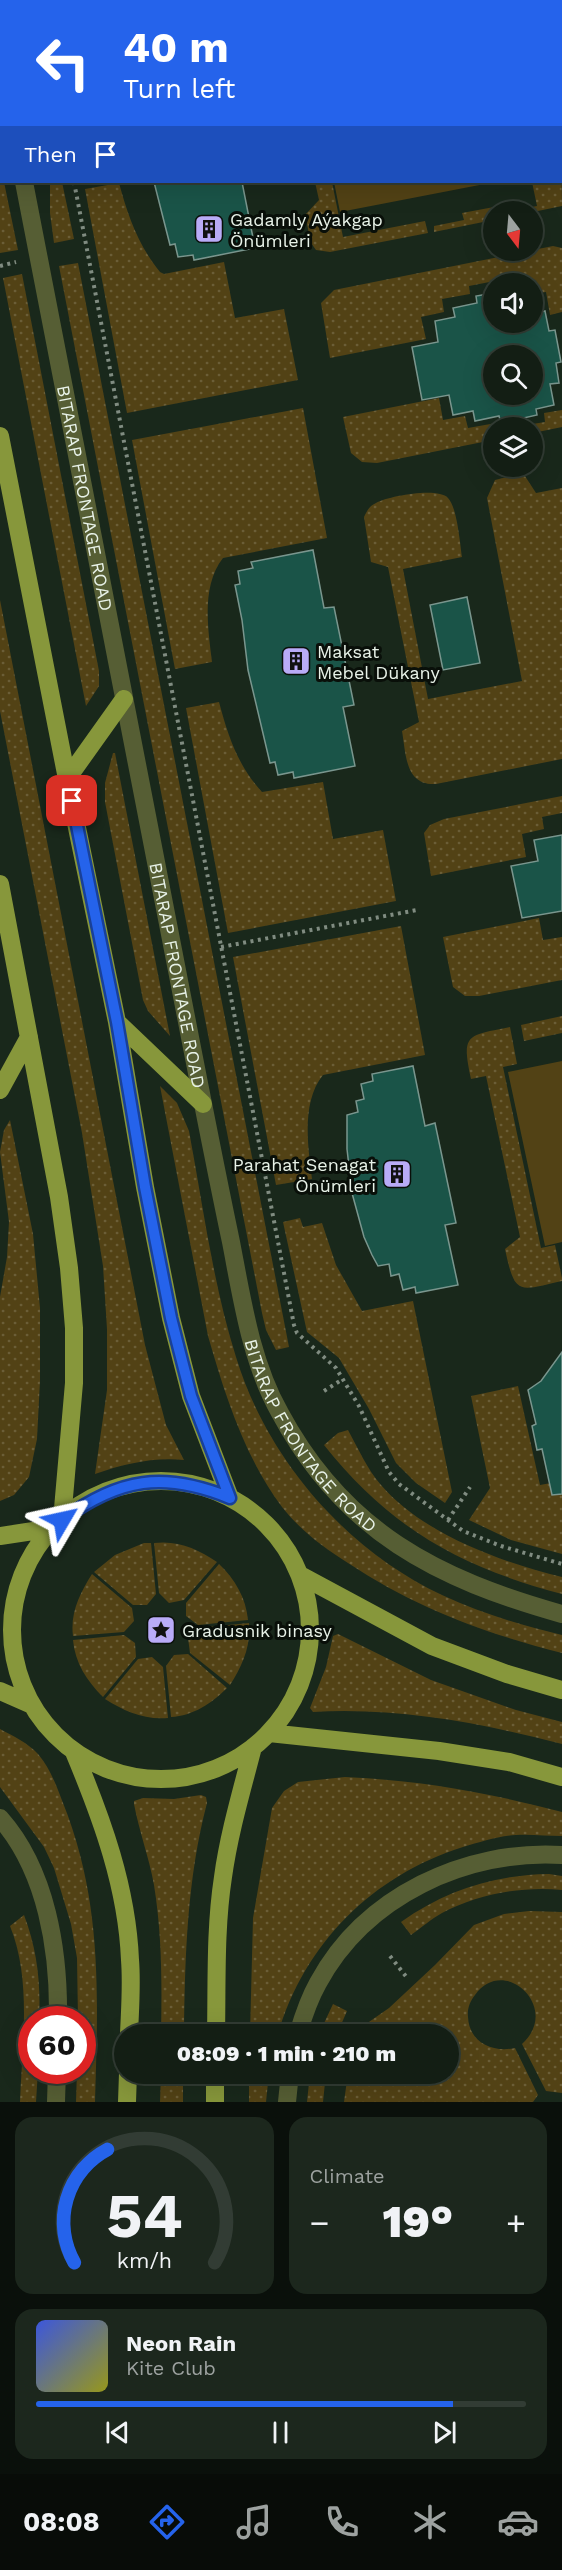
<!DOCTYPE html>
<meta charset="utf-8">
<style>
body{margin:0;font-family:"Work Sans",sans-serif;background:#1c271d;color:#f1f3f6;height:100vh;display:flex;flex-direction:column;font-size:22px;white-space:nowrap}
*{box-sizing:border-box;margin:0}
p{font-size:20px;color:#9da2a0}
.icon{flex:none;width:33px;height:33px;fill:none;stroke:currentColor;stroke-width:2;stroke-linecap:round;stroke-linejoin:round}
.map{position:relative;height:2102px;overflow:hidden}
.drawer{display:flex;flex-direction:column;gap:15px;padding:15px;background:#0a100b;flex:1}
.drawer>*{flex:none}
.guide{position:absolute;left:0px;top:0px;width:562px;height:183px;box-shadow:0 6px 24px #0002,0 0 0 2px #323c34;background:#2563eb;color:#fff;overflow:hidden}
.needle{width:39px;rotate:164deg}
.controls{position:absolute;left:483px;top:201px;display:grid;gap:12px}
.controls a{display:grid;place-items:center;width:60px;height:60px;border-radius:50%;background:#131e14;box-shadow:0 6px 24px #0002,0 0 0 2px #323c34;font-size:30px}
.speed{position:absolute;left:18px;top:2006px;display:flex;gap:12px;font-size:30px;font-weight:700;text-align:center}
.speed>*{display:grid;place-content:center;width:78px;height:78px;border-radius:50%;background:#131e14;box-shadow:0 6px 24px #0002,0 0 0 2px #323c34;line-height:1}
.speed .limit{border:9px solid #d22;background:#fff;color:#111}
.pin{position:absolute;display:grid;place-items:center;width:51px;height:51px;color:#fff;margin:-26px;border-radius:12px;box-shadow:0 3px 9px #0006}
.me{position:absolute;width:66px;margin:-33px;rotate:54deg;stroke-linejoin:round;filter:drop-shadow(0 0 4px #0008)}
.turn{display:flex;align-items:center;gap:21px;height:126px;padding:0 24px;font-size:27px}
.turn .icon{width:78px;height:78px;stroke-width:2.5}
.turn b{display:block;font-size:42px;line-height:51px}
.then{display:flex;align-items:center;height:57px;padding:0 24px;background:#0003;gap:12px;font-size:22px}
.big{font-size:45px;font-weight:800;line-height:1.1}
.drawer .widget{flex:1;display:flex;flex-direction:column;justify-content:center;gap:9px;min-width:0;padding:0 21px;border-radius:18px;background:#1c271d}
.drawer .dial{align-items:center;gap:0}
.dial svg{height:156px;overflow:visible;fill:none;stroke:#323c34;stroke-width:7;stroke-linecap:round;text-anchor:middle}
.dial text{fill:#f1f3f6;stroke:none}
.song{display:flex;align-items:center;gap:18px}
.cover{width:72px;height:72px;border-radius:9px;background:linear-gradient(135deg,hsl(230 70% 55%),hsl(60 70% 35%))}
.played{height:6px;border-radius:3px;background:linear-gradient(90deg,#2563eb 85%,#323c34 85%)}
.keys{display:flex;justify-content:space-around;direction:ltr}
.heat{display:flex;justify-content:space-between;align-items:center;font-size:33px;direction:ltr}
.drawer .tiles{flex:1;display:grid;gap:15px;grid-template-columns:1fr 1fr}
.widget:last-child{grid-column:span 2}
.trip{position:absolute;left:114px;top:2024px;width:345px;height:60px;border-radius:30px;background:#131e14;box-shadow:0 6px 24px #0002,0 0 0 2px #323c34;font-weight:800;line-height:60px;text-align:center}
.tabs{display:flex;height:96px;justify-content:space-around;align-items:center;background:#080c08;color:#9da2a0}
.tabs .icon{width:42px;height:42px}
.tabs .current{color:#2563eb}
.tabs b{font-size:27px;color:#f1f3f6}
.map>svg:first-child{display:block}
</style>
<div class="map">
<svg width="562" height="2102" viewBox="0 0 562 2102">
<defs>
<pattern id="grass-dots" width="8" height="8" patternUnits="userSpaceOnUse" patternTransform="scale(1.5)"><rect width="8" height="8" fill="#524215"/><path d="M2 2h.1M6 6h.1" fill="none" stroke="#6b5e37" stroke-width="1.8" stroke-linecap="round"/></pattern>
</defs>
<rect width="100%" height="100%" fill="#19281b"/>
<!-- grass -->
<path fill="url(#grass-dots)" d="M 561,130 L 562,206 L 533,212 L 494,212 L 493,220 L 434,232 L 434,226 L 464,220 L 462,213 L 510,204 L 512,211 L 537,206 L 532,182 L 561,182 Z
M 0,159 L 2,182 L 4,182 L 18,250 L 0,253 Z
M 50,182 L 62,182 L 74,239 L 54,243 L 50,213 Z
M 315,182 L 332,182 L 343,237 L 425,221 L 428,233 L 330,252 L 316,250 L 311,243 L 305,215 L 319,200 Z
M 119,183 C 128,216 138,245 160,272 L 164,274 L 224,262 L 235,318 L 284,309 L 298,380 L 127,413 L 85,189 Z
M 553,246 L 562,248 L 562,312 L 550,315 L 546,292 L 539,293 L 536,281 L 517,283 L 515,277 L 469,286 L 470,294 L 442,299 L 444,312 L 421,317 L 426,339 L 330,358 L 321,303 L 334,290 Z
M 78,263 L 289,1347 L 276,1350 L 266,1330 L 262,1313 L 59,266 Z
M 22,274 L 99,671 L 99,686 L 86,706 L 3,278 Z
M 439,398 L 443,420 L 465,416 L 468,428 L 496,423 L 497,427 L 494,428 L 493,440 L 377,463 L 362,462 L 351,453 L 343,417 Z
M 303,408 L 327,538 L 223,558 C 201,586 208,629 212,662 L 175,669 L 132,440 Z
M 562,410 L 562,427 L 533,433 L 532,428 L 514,427 L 545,422 L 544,413 Z
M 523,473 L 536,493 L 562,488 L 562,759 L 436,784 C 405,786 406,754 402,731 L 419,722 L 388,567 L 371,562 L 364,517 C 367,511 369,506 376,503 C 389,496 438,487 448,498 C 457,507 460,543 462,557 L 403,569 L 428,699 L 522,681 L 487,498 L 495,480 Z
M 0,600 L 145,1345 L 166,1425 L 184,1460 C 153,1457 124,1464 95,1474 L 107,1390 L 107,1329 L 103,1266 L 82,1133 L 0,711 Z
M 219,702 C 228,736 238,766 262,792 L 323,782 L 333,839 L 383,830 L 396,901 L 228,933 L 186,708 Z
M 113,753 L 115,753 L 170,1036 L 148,1011 L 143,1000 L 105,802 L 105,783 Z
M 562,796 L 562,813 L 542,817 L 544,829 L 522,834 L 526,857 L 431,876 L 424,833 L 430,825 L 444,819 Z
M 539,918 L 543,940 L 562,937 L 562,980 L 479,996 L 465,996 L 453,987 L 443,937 Z
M 401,926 L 425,1055 L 323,1075 C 301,1102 308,1147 312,1179 L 276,1185 L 233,957 Z
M 562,1016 L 562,1033 L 524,1041 L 521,1025 Z
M 510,1027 L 517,1064 L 503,1067 L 541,1248 L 555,1245 L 562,1278 L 562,1281 C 518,1291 515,1296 505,1249 L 520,1237 L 486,1076 L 471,1079 C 461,1033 467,1036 510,1027 Z
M 160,1086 L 177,1103 L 189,1131 C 203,1206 213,1284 236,1357 C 267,1459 346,1550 442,1595 C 481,1613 520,1625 562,1635 L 562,1653 C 484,1633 416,1608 348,1563 C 323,1547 301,1531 282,1507 C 245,1458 225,1395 208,1336 Z
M 10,1120 L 33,1234 L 40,1308 L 40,1381 L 37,1439 L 29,1477 L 14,1495 L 0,1501 L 0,1297 L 7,1257 L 9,1222 L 0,1152 L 4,1130 Z
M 300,1218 L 303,1227 L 322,1223 L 336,1265 L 362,1311 L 413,1301 L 452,1492 L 445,1503 L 416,1483 L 396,1463 L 369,1409 L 339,1358 L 307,1332 L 283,1222 Z
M 518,1386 L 540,1485 L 562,1481 L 562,1554 L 511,1540 L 469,1520 L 490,1488 L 471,1396 Z
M 348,1430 C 358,1448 367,1469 381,1485 C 423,1534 501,1562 562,1577 L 562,1594 C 460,1567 390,1528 324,1445 L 338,1433 Z
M 144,1543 L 151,1543 L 156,1594 L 147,1605 L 133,1605 L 94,1572 L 115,1555 Z
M 154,1543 C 178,1540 198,1549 217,1562 L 184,1600 L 169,1603 L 159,1593 Z
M 219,1564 C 235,1579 246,1598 248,1620 L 198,1625 L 186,1616 L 186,1603 Z
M 92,1574 L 132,1608 L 134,1621 L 124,1632 L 73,1636 C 70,1613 80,1593 92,1574 Z
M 249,1623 C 251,1647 242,1666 230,1685 L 190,1653 L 188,1638 L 198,1628 Z
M 338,1634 L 431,1680 L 516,1710 L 562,1722 L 562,1744 C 482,1723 396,1707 313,1712 L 310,1708 L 326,1667 L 333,1636 Z
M 124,1635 L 135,1643 L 136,1657 L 103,1697 C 87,1681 75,1663 73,1640 Z
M 188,1654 L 227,1688 C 212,1703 193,1716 171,1717 L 166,1666 L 174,1655 Z
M 152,1657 L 163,1667 L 168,1718 C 144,1720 124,1711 105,1699 L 138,1659 Z
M 0,1729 C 13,1736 28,1743 38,1754 C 50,1768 57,1787 63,1803 C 103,1903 98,1997 95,2102 L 76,2102 L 77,2070 L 82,2070 L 82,2019 L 78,2019 L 77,1958 L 71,1924 L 54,1868 L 44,1847 L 0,1787 Z
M 345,1777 C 419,1780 490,1793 562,1812 L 562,1836 C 547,1836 531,1834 516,1835 C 498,1836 480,1842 463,1847 C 373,1875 304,1944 278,2034 L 250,2034 L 253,1918 L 272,1808 L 284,1791 L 298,1782 Z
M 201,1795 L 206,1797 L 207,1803 C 187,1879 185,1956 184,2034 L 161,2034 C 162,1984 162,1935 154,1885 C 149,1857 139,1831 134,1804 L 134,1801 L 143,1798 L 174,1799 Z
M 549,1874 L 562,1876 L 562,1890 C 522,1886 478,1894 442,1913 C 431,1919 421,1928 411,1935 L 401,1922 C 446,1890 494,1875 549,1874 Z
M 529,1911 L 562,1912 L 562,2093 L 546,2091 L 522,2044 C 562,2008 504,1954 475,1995 C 470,2001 467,2009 468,2017 C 469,2042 492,2053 515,2048 L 538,2095 L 533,2102 L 344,2102 L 348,2073 L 448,2073 L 448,2034 L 359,2034 L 366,2024 L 389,2008 L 435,1965 L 474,1925 L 504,1914 Z
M 24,1915 C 37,1949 41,1983 39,2019 L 32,2019 L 32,2070 L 38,2070 L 36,2102 L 20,2102 C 22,2045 32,1980 10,1926 Z
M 333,2004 L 347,2011 L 337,2034 L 319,2034 Z
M 161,2073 L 183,2073 L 183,2102 L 160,2102 Z
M 249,2073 L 269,2073 L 266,2102 L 249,2102 Z
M 310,2073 L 326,2073 L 323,2102 L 307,2102 Z"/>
<!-- garden -->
<path fill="#524215" d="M 334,182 L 495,182 L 340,212 Z
M 562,1061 L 562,1242 L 545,1246 L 508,1072 Z"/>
<!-- building -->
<path fill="#1a5448" stroke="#7a968e" stroke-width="1.5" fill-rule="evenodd" d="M 154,182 L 242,182 L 255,248 L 194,260 L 193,255 L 178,257 L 175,244 L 170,245 Z
M 494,293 L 494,322 L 532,322 L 532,293 L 536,313 L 545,311 L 549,331 L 555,330 L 561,362 L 556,363 L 559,383 L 550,384 L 554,405 L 536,409 L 537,415 L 501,423 L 499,416 L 475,421 L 473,411 L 453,415 L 449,395 L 422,400 L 412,347 L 438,342 L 435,321 L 455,317 L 453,308 L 477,303 L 476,296 ZM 494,356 L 532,356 L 532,394 L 494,394 Z
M 313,550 L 324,608 L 334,607 L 354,705 L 343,707 L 355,766 L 294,778 L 293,772 L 278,775 L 275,762 L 270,763 L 248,670 L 242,620 L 235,585 L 240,584 L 238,571 L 253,568 L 251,562 Z
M 467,597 L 480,663 L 443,670 L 430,605 Z
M 562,835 L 562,911 L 522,918 L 511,866 L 538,861 L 534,840 Z
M 413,1066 L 425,1126 L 435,1123 L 456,1223 L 445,1225 L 458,1285 L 416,1293 L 415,1287 L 403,1290 L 399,1274 L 391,1276 L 389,1264 L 378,1266 L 372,1255 L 364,1237 L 352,1193 L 347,1149 L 347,1115 L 358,1112 L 356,1101 L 364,1099 L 361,1084 L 373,1081 L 372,1074 Z
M 562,1352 L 562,1494 L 552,1495 L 542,1449 L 537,1450 L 532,1426 L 536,1424 L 528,1390 L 541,1381 Z"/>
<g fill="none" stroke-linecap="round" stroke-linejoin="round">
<!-- path -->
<path stroke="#808c81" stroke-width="4" stroke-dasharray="3 4.5" stroke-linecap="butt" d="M 36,0 L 37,2
M 74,182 L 294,1325 L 297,1333 L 336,1368 L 359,1406 L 389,1472 L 399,1484 L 463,1531 L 501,1546 L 562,1564
M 0,266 L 16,262
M 221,947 L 417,910
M 324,1391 L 343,1379
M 448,1520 L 470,1487
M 390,1956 L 408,1979"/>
<!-- minor -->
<g stroke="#565e34" stroke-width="18">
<path d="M 0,60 L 2,68"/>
<path id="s1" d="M 24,182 C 79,463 133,745 188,1027 C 202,1099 216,1171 231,1242 C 242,1299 251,1362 280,1413 C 344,1532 437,1579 562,1614"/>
<path d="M 0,1818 C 47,1871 59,1951 58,2019"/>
<path d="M 298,2034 C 303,2017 309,1999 318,1983 C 365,1896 466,1849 562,1855"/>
<path d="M 56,2102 L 57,2070"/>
<path d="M 287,2102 L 290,2073"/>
</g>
<!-- major -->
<path stroke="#87973b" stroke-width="18" d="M 0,436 L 67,779 L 117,1022 L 145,1187 L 171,1318 L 191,1396 L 230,1498
M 67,779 L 124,699
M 0,884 L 59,1197 L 69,1268 L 74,1328 L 74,1383 L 62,1520
M 117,1022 L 203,1104
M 0,1090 L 29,1037
M12 1630a149 149 0 1 1 298 0a149 149 0 1 1-298 0Z
M 0,1536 L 53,1528
M 300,1575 L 432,1646 L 507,1674 L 562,1690
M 0,1691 L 32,1705
M 269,1733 L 439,1751 L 509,1762 L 562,1777
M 74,1752 C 102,1819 127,1887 130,1960 C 132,1985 130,2009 129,2034
M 216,2034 C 217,1982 215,1929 223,1877 C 229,1833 242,1790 253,1747
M 127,2102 L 128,2073
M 215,2102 L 215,2073"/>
</g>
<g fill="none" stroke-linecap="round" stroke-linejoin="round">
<!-- route casing -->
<g stroke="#184099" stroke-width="15">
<path id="route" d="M 62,1520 C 119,1478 164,1471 230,1498 L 191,1396 L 171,1318 L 145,1187 L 117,1022 L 72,801"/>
</g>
<!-- route -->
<use href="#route" stroke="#2563eb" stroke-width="10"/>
</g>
<!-- icons -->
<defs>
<g id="building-square" transform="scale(1.5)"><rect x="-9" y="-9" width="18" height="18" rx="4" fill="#b9abf7" stroke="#090f09"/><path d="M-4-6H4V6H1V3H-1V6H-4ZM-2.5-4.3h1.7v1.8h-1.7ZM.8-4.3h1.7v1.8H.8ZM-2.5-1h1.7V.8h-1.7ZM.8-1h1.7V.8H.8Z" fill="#111"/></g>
<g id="sight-square" transform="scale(1.5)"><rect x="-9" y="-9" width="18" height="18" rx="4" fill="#b9abf7" stroke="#090f09"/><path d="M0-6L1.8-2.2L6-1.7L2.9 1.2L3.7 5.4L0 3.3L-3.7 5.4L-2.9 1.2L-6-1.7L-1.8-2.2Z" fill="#111"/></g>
</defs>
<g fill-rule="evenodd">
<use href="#building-square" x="209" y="229"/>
<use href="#building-square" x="296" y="661"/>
<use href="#building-square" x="397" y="1174"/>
<use href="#sight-square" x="161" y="1630"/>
</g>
<g text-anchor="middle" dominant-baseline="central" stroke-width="6" stroke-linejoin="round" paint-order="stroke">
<!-- poi labels -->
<g font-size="18" fill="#e8f2e8" stroke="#090f09" text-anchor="start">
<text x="230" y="219">Gadamly Aýakgap<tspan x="230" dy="21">Önümleri</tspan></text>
<text x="317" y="651">Maksat<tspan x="317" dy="21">Mebel Dükany</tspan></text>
<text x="376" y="1164" text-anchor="end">Parahat Senagat<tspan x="376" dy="21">Önümleri</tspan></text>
<text x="182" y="1630">Gradusnik binasy</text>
</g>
<!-- street labels -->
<g font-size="18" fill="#e8f2e8" stroke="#090f09">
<text stroke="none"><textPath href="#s1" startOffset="322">BITARAP FRONTAGE ROAD</textPath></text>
<text stroke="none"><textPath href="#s1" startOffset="808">BITARAP FRONTAGE ROAD</textPath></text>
<text stroke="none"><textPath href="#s1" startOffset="1294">BITARAP FRONTAGE ROAD</textPath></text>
</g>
</g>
</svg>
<div class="controls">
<a><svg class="needle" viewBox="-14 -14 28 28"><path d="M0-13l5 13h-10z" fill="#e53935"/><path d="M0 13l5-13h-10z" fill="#9da2a0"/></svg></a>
<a><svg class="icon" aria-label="sound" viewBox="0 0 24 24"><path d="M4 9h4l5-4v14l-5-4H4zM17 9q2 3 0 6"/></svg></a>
<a><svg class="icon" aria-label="search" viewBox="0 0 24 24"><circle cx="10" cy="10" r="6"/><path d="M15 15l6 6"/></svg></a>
<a><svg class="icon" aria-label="layers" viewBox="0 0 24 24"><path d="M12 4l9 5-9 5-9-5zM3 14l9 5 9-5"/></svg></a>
</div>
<div class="speed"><div class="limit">60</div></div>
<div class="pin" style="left:72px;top:801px;background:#d93025"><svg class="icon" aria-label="arrive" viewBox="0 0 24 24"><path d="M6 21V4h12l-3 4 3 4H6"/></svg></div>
<svg class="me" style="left:62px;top:1520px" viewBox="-20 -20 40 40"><path d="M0-17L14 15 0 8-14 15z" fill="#2563eb" stroke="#fff" stroke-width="4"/></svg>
<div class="trip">08:09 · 1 min · 210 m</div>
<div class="guide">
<div class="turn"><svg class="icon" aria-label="left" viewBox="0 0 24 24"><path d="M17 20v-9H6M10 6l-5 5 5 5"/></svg><div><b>40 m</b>Turn left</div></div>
<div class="then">Then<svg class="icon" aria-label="arrive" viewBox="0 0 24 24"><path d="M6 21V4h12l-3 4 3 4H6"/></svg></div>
</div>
</div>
<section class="drawer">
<div class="tiles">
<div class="widget dial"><svg viewBox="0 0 100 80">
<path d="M14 69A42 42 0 1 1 86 69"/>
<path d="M14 69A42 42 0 0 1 31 11" stroke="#2563eb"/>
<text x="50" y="56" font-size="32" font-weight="700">54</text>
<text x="50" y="72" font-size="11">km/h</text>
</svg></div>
<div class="widget"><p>Climate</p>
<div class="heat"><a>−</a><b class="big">19°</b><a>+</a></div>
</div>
<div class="widget">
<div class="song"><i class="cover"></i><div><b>Neon Rain</b><p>Kite Club</p></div></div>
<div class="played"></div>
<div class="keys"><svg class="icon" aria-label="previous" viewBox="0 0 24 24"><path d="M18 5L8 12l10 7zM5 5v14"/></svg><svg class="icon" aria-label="pause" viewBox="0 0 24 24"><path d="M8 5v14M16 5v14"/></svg><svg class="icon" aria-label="next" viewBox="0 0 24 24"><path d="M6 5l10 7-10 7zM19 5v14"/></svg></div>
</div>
</div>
</section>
<nav class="tabs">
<b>08:08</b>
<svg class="icon current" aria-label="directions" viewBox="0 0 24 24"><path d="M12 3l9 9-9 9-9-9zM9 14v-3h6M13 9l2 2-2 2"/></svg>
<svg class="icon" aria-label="music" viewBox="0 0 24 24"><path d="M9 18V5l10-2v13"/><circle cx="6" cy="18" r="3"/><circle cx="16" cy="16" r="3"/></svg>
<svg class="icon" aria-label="phone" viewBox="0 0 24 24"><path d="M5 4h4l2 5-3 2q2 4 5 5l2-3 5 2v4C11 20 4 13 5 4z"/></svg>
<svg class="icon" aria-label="climate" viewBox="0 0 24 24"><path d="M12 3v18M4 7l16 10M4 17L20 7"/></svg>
<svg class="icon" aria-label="car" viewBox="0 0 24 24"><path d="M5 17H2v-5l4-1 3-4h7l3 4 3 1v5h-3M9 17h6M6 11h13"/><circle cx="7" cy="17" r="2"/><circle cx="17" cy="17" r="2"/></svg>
</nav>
